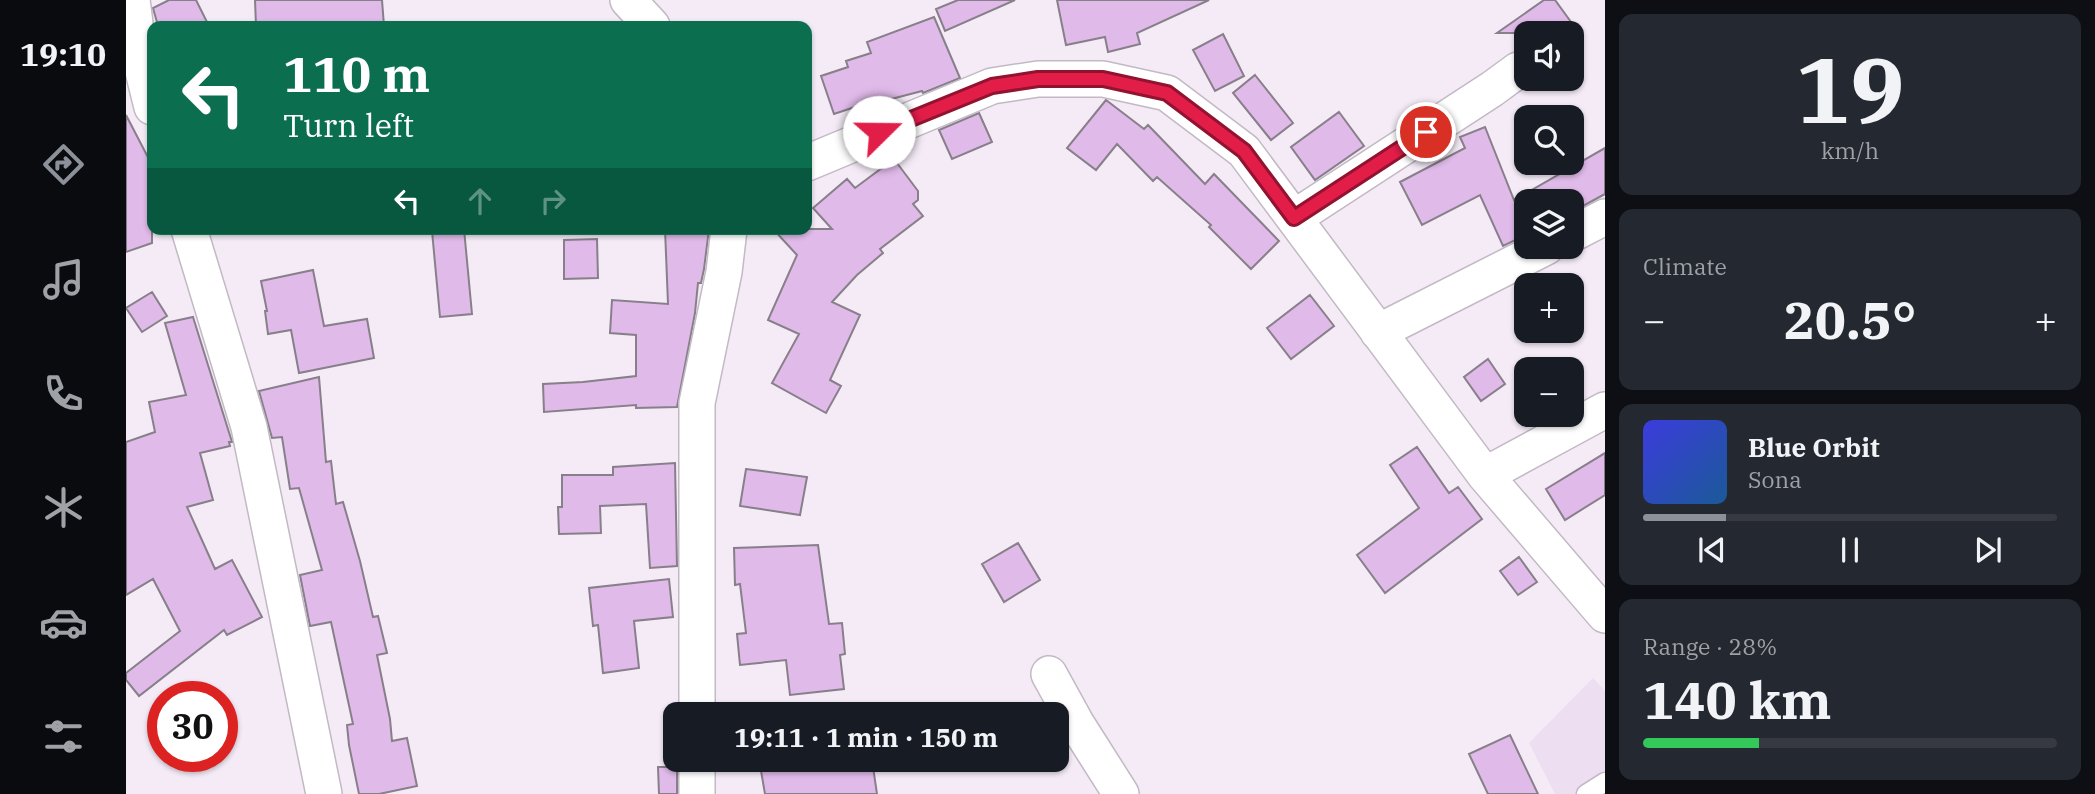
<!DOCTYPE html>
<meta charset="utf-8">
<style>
body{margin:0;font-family:"IBM Plex Serif",serif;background:#242831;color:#f1f3f6;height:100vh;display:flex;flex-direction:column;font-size:26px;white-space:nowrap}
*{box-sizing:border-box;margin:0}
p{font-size:23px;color:#9ea1a6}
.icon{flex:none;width:38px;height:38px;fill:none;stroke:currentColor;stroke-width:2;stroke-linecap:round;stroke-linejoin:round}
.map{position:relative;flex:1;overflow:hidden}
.sheet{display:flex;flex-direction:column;gap:14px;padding:14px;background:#0d0f14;width:490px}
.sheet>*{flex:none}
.hud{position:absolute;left:21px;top:21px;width:665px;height:214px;border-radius:14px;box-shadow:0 2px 5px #0004;background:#0b6e4f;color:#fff;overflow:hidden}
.controls{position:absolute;left:1388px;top:21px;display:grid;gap:14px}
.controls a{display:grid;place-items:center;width:70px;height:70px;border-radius:14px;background:#171b24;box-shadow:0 2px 5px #0004;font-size:35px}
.speed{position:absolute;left:21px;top:681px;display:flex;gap:14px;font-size:35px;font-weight:700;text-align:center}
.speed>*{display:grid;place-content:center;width:91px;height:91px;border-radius:50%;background:#171b24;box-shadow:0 2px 5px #0004;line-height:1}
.speed .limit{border:10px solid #d22;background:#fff;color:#111}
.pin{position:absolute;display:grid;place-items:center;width:60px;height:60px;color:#fff;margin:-30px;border:4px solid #fff;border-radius:50%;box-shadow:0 2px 7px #0007}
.me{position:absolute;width:77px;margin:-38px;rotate:68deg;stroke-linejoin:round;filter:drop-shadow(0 0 5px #0008)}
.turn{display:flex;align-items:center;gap:24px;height:147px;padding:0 21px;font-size:32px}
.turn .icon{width:91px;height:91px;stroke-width:2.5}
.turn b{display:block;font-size:49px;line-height:60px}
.lanes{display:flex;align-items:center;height:66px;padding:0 21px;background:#0003;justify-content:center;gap:35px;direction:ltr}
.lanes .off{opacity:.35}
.big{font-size:52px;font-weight:800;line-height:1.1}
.sheet .widget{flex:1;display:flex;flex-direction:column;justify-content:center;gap:10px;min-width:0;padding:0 24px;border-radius:14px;background:#242831}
.sheet .dial{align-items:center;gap:0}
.dial b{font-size:91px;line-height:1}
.song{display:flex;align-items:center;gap:21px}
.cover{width:84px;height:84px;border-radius:10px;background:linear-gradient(135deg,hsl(240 70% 55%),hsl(210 70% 35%))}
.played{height:7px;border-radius:4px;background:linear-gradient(90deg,#8c9099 20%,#363941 20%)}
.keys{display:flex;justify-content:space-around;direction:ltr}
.heat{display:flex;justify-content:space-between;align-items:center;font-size:38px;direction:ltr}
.charge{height:10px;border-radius:5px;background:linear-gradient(90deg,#34c759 28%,#363941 0)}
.trip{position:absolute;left:537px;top:702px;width:406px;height:70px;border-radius:14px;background:#171b24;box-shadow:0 2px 5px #0004;font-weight:800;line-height:70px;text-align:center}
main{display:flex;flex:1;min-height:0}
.tabs{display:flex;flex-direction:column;width:126px;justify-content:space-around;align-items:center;background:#090b0e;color:#9ea1a6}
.tabs .icon{width:49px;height:49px}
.tabs .on{color:#8c9099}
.tabs b{font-size:32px;color:#f1f3f6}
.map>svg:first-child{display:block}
</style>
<main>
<nav class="tabs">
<b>19:10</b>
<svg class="icon on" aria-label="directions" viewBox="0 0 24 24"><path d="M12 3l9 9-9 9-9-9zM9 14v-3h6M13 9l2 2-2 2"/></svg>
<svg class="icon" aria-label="music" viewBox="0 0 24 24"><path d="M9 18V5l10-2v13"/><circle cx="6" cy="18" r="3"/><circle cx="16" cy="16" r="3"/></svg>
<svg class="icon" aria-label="phone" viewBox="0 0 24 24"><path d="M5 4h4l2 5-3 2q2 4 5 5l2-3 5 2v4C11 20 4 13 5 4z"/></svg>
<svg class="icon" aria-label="climate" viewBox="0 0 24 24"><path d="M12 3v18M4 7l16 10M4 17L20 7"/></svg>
<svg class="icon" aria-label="car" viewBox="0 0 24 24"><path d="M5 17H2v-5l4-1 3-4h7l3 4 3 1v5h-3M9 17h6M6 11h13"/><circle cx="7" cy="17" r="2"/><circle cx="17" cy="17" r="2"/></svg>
<svg class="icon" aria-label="filters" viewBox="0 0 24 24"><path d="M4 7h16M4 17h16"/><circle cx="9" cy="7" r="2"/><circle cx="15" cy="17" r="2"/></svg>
</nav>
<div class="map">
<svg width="1479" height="794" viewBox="0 0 1479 794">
<rect width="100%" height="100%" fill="#f4ebf6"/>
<!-- built -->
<path fill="#eddff1" d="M 1467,678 L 1479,691 L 1479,794 L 1429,794 L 1403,743 Z"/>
<!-- building -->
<path fill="#e0bae9" stroke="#877f89" stroke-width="2" d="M 43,0 L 70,0 L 83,26 L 32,26 L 27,8 Z
M 129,0 L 256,0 L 258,26 L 130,26 Z
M 832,0 L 889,0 L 819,31 L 810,9 Z
M 931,0 L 1083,0 L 1011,33 L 1014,44 L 982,52 L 979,37 L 940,45 Z
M 1418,0 L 1429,0 L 1453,33 L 1371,33 Z
M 808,17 L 834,78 L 797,93 L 796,91 L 735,107 L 735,105 L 708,114 L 695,76 L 722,67 L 720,61 L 745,53 L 741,42 Z
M 1097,34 L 1118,76 L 1089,91 L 1067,50 Z
M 1129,75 L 1167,123 L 1145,140 L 1107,93 Z
M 980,100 L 1018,129 L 1022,125 L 1079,184 L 1088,174 L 1153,241 L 1125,269 L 1083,227 L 1085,225 L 1031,177 L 1027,181 L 991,144 L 970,170 L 941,148 Z
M 1213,112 L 1238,146 L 1189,180 L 1165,147 Z
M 853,113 L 866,142 L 826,159 L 813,130 Z
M 0,115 L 26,165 L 26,243 L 0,252 Z
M 1359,127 L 1388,200 L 1479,148 L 1479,194 L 1446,212 L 1446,201 L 1400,201 L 1400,235 L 1377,246 L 1354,195 L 1296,225 L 1274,182 L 1339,148 L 1334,137 Z
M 768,159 L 792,191 L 792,200 L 787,204 L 797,216 L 754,249 L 757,253 L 731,275 L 706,302 L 734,315 L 704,380 L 715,386 L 700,413 L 646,383 L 673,334 L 642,320 L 671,255 L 647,229 L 706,229 L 687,208 L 721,179 L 729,188 Z
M 338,229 L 346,314 L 314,317 L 306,231 Z
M 539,229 L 583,229 L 578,269 L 575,283 L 572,283 L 569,313 L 551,407 L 510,408 L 510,405 L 418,412 L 417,384 L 457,382 L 510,376 L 510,335 L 484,333 L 486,300 L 542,304 Z
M 471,239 L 472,278 L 438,279 L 438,240 Z
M 187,270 L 198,326 L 241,319 L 248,358 L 173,373 L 165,330 L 142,334 L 139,311 L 141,311 L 135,281 Z
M 26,292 L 41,316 L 16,332 L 0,308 Z
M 1184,295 L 1208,326 L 1165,359 L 1141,328 Z
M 67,317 L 106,442 L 103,442 L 104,446 L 74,453 L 87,500 L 61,507 L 89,569 L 106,560 L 136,617 L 101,635 L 98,630 L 13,696 L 0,680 L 0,673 L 54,631 L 27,579 L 0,595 L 0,442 L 29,432 L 23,402 L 60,395 L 39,323 Z
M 1362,359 L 1379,384 L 1355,401 L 1338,377 Z
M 193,377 L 200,462 L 205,461 L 210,504 L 217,502 L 234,561 L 247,617 L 252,616 L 261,653 L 251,655 L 264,719 L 266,741 L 281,738 L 291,786 L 253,794 L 233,794 L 223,745 L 221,725 L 227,724 L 205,622 L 184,626 L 174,575 L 196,570 L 173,488 L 164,489 L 156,437 L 146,438 L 133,391 Z
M 1291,447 L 1323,493 L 1332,487 L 1356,519 L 1259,593 L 1231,555 L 1293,508 L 1264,465 Z
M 1479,453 L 1479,495 L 1439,520 L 1420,489 Z
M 549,463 L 551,566 L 524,568 L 520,504 L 474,506 L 475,533 L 433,534 L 432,507 L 436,507 L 436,475 L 487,475 L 487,467 Z
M 620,469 L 681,477 L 674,515 L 614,506 Z
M 892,543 L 914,580 L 878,602 L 856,564 Z
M 692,545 L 703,624 L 716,623 L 719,654 L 714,655 L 718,689 L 664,695 L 660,660 L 614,665 L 611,634 L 620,633 L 614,584 L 609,585 L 608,548 Z
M 1393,557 L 1411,582 L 1392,595 L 1374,571 Z
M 543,579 L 547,617 L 508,621 L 513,668 L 477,673 L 472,625 L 467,626 L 463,588 Z
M 1384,735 L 1412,794 L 1362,794 L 1343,754 Z
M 665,760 L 746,760 L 751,794 L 639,794 L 634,765 Z
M 532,767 L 551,767 L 551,794 L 533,794 Z"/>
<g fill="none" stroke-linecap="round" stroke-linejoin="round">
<!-- lane casing -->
<g stroke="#c2b9c4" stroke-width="21">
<path id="lane" d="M 1460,794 L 1479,782"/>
</g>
<!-- street casing -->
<g stroke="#c2b9c4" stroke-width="38">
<path id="street" d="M 6,0 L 13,55 L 26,107
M 502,0 L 526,26
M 681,163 L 866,86 L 912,79 L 977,79 L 1041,93 L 1118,151 L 1359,475 L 1479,615
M 1168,218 L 1366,89 L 1392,70
M 63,229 L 123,427 L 198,794
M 1446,234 L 1479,217
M 1252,332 L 1420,247
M 1359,475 L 1479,410
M 923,674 L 950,723 L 995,794
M 571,714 L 571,403 L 598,272 L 603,229
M 571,760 L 571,794"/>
</g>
<!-- lane -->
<use href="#lane" stroke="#fff" stroke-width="18"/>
<!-- street -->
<use href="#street" stroke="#fff" stroke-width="35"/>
</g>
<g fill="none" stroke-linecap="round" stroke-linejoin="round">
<!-- route casing -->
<g stroke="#92132f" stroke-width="18">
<path id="route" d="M 753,132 L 866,86 L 912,79 L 977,79 L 1041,93 L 1118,151 L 1168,218 L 1300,132"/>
</g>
<!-- route -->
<use href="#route" stroke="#e11d48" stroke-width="12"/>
</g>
</svg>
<div class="controls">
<a><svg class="icon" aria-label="sound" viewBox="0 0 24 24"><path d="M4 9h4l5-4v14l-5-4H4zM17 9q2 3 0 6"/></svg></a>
<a><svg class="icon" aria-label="search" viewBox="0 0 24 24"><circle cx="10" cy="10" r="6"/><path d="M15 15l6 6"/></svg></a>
<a><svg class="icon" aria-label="layers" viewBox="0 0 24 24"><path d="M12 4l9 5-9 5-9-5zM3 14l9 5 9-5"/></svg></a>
<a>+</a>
<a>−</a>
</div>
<div class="speed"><div class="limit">30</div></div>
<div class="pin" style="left:1300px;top:132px;background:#d93025"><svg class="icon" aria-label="arrive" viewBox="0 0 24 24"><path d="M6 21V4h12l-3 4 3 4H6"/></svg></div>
<svg class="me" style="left:753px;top:132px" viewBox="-20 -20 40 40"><circle r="19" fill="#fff"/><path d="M0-13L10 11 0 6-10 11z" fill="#e11d48"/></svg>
<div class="trip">19:11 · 1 min · 150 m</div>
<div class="hud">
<div class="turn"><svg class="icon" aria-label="left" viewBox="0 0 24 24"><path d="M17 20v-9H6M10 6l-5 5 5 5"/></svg><div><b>110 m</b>Turn left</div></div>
<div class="lanes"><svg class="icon" aria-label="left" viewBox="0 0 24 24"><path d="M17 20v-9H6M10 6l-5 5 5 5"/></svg><svg class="icon off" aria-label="ahead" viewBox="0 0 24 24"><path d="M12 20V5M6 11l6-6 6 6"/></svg><svg class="icon off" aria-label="right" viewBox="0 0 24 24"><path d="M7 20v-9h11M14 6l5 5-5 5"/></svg></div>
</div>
</div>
<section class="sheet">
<div class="widget dial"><b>19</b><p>km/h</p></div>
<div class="widget"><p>Climate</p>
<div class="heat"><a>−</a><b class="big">20.5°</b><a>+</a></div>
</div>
<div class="widget">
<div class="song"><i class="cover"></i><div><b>Blue Orbit</b><p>Sona</p></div></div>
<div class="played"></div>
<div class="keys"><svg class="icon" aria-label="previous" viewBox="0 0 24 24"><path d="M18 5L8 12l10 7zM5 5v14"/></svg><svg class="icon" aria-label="pause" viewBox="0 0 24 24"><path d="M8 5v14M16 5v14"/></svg><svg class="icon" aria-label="next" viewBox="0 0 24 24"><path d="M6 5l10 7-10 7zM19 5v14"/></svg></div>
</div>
<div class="widget"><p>Range · 28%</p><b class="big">140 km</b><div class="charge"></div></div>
</section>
</main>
